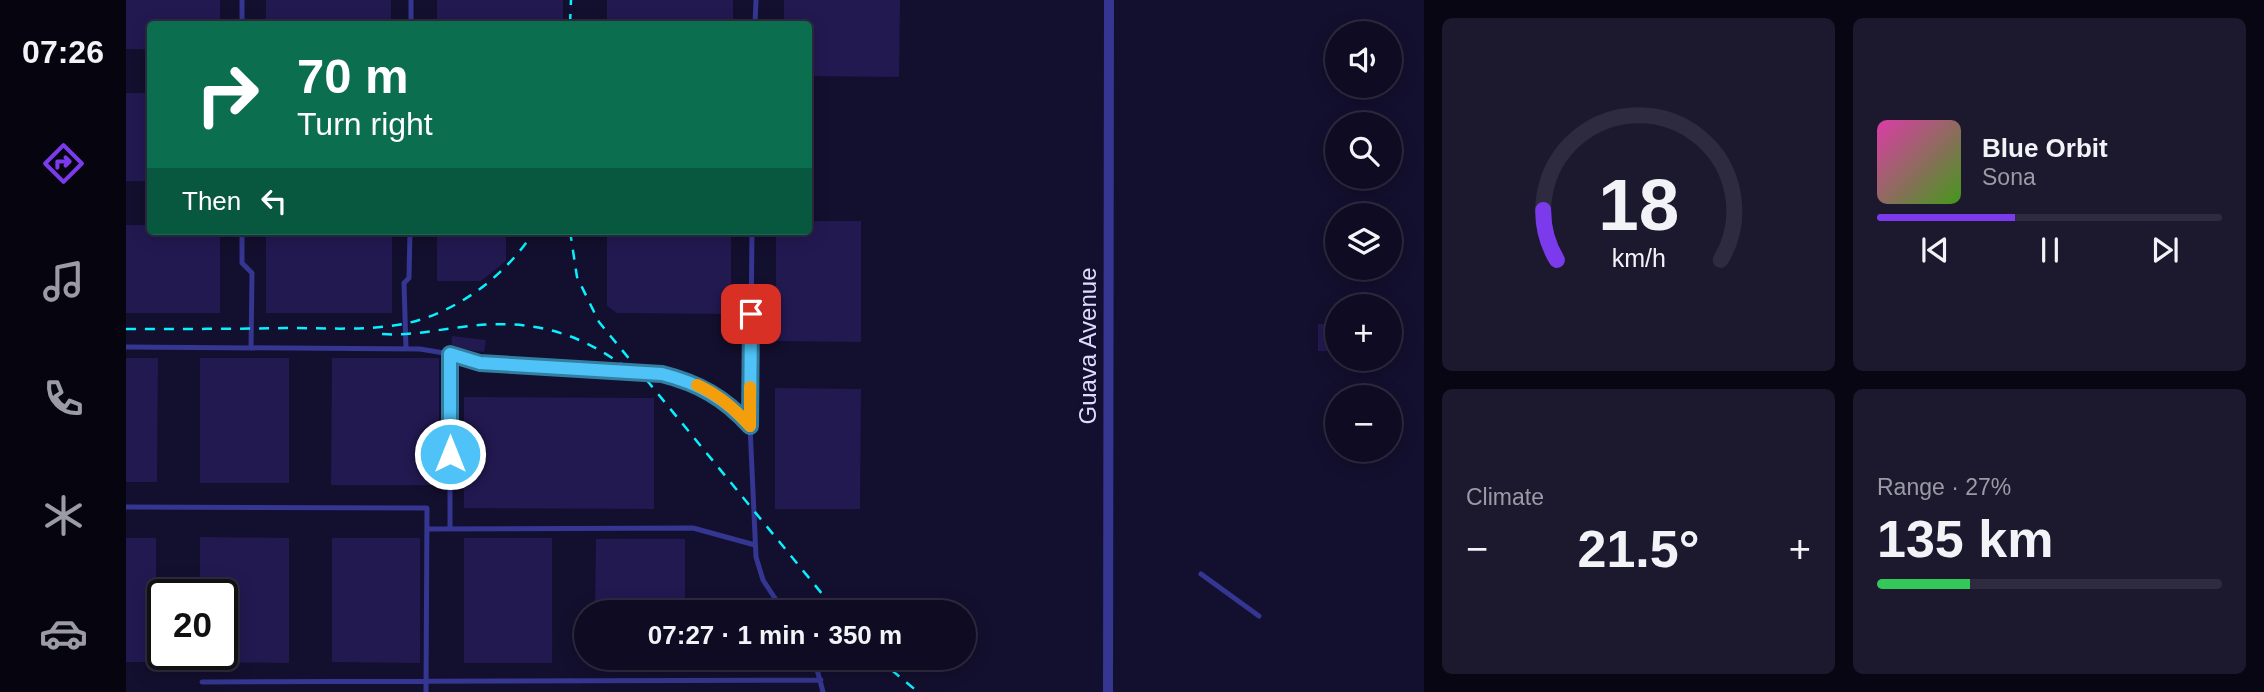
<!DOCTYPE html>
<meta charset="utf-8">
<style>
body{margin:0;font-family:Arial,sans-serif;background:#1c192f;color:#f1f3f6;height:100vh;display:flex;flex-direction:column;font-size:26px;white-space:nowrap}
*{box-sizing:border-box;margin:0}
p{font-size:23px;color:#9b9ba5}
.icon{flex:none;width:38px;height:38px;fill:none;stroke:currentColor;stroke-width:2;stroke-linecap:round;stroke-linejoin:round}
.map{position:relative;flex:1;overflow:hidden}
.side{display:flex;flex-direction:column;gap:18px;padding:18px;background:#080613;width:840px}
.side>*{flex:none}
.hud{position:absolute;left:21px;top:21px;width:665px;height:214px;border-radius:7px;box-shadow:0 4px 18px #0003,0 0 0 2px #2e2b40;background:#0b6e4f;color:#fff;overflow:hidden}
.tools{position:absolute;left:1199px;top:21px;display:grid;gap:14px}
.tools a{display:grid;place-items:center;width:77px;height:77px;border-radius:50%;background:#0e0b22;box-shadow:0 4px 18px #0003,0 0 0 2px #2e2b40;font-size:35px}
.speed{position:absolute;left:21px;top:579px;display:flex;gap:14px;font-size:35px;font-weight:700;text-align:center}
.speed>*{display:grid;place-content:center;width:91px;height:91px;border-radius:50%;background:#0e0b22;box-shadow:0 4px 18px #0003,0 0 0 2px #2e2b40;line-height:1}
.speed .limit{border:4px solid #111;border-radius:10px;background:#fff;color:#111}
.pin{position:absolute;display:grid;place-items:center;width:60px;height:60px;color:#fff;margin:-30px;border-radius:14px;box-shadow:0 4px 10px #0006}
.me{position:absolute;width:77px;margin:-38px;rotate:0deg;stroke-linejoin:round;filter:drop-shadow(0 0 5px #0008)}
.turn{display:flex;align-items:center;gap:24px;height:147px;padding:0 35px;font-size:32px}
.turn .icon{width:91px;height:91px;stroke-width:2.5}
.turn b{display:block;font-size:49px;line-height:60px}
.then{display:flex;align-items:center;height:66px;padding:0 35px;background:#0003;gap:14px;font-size:26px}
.big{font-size:52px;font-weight:800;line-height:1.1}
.side .tile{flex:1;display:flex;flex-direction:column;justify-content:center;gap:10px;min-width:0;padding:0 24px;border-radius:10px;background:#1c192f}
.side .dial{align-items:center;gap:0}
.dial svg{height:182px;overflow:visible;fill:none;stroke:#2e2b40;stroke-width:7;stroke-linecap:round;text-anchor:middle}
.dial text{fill:#f1f3f6;stroke:none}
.song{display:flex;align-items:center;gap:21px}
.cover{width:84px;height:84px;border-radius:10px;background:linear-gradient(135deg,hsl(320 70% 55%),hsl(100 70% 35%))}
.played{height:7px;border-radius:4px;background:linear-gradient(90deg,#7c3aed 40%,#2e2b40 40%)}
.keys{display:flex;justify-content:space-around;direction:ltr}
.heat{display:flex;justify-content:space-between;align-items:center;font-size:38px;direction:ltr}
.charge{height:10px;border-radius:5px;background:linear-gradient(90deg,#34c759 27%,#2e2b40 0)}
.side .tiles{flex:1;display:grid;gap:18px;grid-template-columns:repeat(2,1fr)}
.trip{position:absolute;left:448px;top:600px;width:402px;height:70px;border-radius:35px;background:#0e0b22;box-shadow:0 4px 18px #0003,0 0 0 2px #2e2b40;font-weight:800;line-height:70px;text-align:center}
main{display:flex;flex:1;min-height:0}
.tab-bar{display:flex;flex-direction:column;width:126px;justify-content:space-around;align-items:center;background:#06040e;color:#9b9ba5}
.tab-bar .icon{width:49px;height:49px}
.tab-bar .on{color:#7c3aed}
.tab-bar b{font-size:32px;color:#f1f3f6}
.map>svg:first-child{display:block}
</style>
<main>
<nav class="tab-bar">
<b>07:26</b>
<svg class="icon on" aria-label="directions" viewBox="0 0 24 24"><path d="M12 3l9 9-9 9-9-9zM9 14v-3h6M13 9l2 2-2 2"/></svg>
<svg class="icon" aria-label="music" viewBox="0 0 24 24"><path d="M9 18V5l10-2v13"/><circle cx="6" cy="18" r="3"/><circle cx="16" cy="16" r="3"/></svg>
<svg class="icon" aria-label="phone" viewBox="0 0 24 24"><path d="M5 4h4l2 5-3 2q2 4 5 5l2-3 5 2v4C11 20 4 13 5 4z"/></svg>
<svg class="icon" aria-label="climate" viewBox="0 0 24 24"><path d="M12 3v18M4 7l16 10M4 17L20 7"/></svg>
<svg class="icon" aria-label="car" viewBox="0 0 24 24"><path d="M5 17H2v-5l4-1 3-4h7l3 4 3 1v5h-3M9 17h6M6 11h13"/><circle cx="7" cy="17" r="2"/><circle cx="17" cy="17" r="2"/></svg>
</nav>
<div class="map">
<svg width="1298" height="692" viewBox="0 0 1298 692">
<rect width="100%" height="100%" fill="#130f2e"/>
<!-- building -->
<path fill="#221951" d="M 0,0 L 94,0 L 94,24 L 24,24 L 24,49 L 0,49 Z
M 140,0 L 265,0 L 265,24 L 140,24 Z
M 311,0 L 437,0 L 437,24 L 311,24 Z
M 481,0 L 607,0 L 607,24 L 481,24 Z
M 658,0 L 774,0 L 773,77 L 682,76 L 682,24 L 658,24 Z
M 0,93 L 24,93 L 24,181 L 0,181 Z
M 682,221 L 735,221 L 735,342 L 650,341 L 650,231 L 682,231 Z
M 0,225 L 24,225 L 24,231 L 94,231 L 94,313 L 0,313 Z
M 140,231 L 266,231 L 266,313 L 140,313 Z
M 311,231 L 380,231 L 380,261 L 355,281 L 311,281 Z
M 481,231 L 605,231 L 605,314 L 491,313 L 481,306 Z
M 1192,324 L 1206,324 L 1206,351 L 1192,351 Z
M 326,336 L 360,340 L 358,352 L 325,348 Z
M 0,358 L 32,358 L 31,482 L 0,482 Z
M 74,358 L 163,358 L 163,483 L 74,483 Z
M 206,358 L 313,358 L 313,485 L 205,485 Z
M 649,388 L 735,389 L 734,509 L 649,509 Z
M 338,397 L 528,398 L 528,509 L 338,508 Z
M 74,537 L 163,538 L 163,663 L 74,662 L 74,654 L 96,654 L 96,595 L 74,595 Z
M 0,538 L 30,538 L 30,662 L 0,662 Z
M 206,538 L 294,538 L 294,663 L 206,662 Z
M 338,538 L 426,538 L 426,663 L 338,663 Z
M 470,539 L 559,539 L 559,612 L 469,612 Z"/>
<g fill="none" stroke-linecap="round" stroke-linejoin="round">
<!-- lane -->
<path stroke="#353691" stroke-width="5" d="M 116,24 L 116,0
M 285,24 L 285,0
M 629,24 L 630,0
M 116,231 L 116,263 L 126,273 L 125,348
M 626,231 L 624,426 L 630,557 L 637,580 L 658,612
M 0,347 L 294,349 L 324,354 L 354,364 L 536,374 C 572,383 599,398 624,426
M 280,349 L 278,283 L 283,278 L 284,231
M 324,354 L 324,529
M 0,507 L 301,508 L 300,692
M 301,529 L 567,528 L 629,545
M 1075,574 L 1133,616
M 688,658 L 697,692
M 76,682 L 695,680"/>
<!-- street -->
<path stroke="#353691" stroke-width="10" d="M 982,692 L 983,0"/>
<!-- rail -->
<path stroke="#07f1ff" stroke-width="2.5" stroke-dasharray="10 9" stroke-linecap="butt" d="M 444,24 L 445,0
M 444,231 L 451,277 L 473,322 L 711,612
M 0,329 C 53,329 107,329 160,328 C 199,328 238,331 277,324 C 329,314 380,276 408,231
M 256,334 C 284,336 309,330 336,327 C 401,318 451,330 503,370
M 751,658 L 792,692"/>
</g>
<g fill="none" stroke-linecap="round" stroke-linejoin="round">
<!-- route casing -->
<g stroke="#337fa1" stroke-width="18">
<path id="route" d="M 324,454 L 324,354 L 354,363 L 536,374 C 572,383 599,398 624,426 L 625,314"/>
</g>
<!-- route -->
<use href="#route" stroke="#4fc3f7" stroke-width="12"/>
<!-- slow -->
<path stroke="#f59e0b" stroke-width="12" d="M 571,385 C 593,395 609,409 624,426 L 624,387"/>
</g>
<g text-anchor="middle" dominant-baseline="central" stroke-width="7" stroke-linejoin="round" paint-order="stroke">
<!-- street labels -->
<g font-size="24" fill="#dedbff" stroke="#130f2e">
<text transform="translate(961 346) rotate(-90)">Guava Avenue</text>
</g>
</g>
</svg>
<div class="tools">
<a><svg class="icon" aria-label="sound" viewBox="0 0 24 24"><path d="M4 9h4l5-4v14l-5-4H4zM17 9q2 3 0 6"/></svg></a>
<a><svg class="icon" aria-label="search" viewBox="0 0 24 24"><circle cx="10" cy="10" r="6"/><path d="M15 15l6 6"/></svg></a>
<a><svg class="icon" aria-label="layers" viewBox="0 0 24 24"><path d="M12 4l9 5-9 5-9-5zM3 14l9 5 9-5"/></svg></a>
<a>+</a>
<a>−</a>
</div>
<div class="speed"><div class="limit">20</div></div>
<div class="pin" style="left:625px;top:314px;background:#d93025"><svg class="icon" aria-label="arrive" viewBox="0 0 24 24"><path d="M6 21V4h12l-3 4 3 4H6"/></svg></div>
<svg class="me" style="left:324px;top:454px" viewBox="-20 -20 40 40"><circle r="17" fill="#4fc3f7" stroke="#fff" stroke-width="3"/><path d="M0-11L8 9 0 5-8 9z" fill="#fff"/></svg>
<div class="trip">07:27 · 1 min · 350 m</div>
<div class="hud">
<div class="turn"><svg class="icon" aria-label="right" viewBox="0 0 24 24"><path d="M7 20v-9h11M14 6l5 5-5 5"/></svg><div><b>70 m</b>Turn right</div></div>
<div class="then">Then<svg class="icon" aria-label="left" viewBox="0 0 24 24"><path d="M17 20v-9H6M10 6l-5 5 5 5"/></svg></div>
</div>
</div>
<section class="side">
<div class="tiles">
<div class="tile dial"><svg viewBox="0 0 100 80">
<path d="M14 69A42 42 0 1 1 86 69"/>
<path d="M14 69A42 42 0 0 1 8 47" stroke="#7c3aed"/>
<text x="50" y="56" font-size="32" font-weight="700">18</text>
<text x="50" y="72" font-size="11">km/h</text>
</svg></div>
<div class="tile">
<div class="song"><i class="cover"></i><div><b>Blue Orbit</b><p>Sona</p></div></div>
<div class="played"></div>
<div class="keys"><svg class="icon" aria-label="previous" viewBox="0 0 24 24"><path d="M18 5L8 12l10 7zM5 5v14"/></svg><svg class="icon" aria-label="pause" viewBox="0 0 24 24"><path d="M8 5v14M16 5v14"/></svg><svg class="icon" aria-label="next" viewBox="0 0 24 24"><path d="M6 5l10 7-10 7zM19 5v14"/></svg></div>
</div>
<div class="tile"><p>Climate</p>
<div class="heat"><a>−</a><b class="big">21.5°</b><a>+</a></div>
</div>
<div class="tile"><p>Range · 27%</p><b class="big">135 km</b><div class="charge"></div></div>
</div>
</section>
</main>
